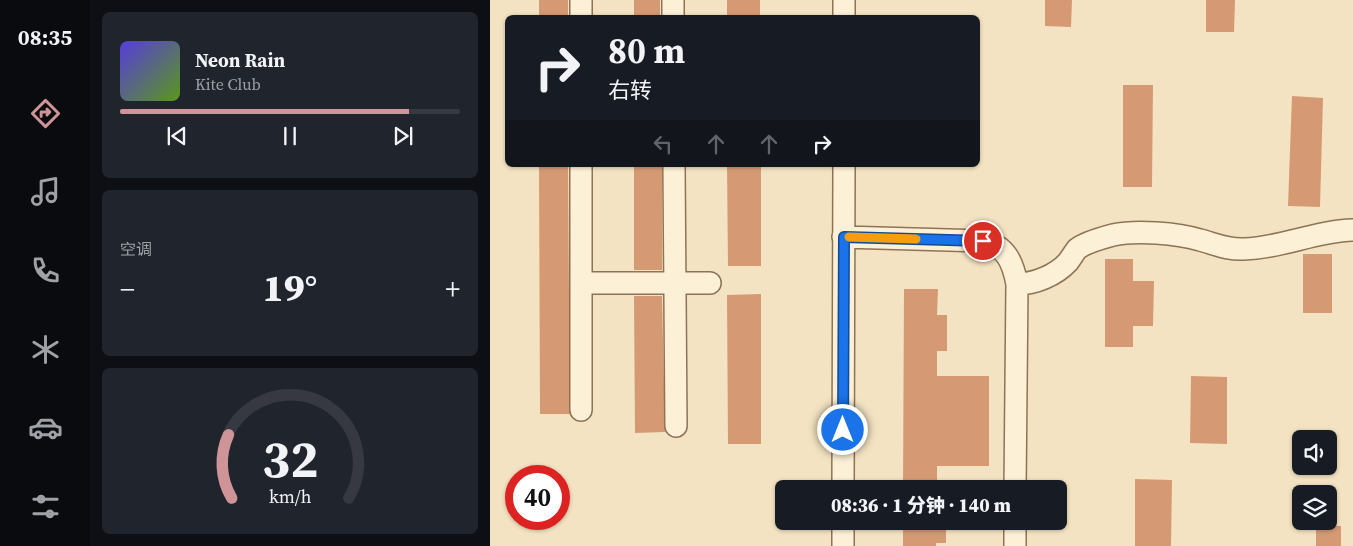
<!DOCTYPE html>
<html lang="zh">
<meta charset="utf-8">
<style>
body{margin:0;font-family:"Source Serif 4","Noto Sans SC",serif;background:#20242c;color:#f1f3f6;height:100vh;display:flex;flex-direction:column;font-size:19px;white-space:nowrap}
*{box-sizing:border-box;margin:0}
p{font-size:16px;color:#9ea1a6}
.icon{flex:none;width:28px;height:28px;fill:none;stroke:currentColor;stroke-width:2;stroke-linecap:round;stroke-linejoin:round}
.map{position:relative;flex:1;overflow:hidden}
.panel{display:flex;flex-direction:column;gap:12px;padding:12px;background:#0d0f14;width:400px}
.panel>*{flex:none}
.banner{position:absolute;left:15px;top:15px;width:475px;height:152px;border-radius:8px;box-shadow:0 1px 4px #0004;background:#171b24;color:#f1f3f6;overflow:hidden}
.controls{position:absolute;left:802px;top:430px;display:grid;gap:10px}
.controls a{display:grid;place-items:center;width:45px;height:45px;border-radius:8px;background:#171b24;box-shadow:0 1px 4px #0004;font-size:25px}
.speed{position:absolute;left:15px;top:465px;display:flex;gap:10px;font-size:25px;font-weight:700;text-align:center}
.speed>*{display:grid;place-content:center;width:65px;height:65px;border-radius:50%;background:#171b24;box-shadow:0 1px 4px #0004;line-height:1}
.speed .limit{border:8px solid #d22;background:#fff;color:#111}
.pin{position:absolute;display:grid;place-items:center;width:42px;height:42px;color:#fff;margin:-21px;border:2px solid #fff;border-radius:50%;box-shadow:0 1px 5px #0007}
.me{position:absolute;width:55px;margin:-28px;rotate:0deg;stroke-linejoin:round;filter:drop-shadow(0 0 4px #0008)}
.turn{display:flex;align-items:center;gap:18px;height:105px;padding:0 20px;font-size:22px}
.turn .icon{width:65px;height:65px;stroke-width:2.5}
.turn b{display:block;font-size:35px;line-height:42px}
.lanes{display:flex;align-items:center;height:48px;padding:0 20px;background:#0003;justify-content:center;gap:25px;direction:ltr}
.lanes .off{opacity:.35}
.big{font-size:38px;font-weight:800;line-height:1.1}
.panel .widget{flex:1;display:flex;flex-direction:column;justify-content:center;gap:8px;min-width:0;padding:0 18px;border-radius:8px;background:#20242c}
.panel .dial{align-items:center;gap:0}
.dial svg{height:130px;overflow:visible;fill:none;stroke:#363941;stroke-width:7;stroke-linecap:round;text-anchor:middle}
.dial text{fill:#f1f3f6;stroke:none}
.song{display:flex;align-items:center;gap:15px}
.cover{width:60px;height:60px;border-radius:8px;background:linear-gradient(135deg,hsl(250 70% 55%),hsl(90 70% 35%))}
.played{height:5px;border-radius:2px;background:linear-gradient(90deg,#cf9498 85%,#363941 85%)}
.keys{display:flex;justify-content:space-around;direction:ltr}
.heat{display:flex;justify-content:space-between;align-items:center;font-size:28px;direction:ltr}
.trip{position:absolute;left:285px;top:480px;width:292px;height:50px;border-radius:8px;background:#171b24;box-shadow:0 1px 4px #0004;font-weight:800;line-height:50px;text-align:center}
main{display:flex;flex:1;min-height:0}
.tab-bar{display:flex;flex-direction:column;width:90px;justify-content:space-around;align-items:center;background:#090b0e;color:#9ea1a6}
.tab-bar .icon{width:35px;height:35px}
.tab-bar .active{color:#cf9498}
.tab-bar b{font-size:22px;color:#f1f3f6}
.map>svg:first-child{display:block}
</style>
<main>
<nav class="tab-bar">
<b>08:35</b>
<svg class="icon active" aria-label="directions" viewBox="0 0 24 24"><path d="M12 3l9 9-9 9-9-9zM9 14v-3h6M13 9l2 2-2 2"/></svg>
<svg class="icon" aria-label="music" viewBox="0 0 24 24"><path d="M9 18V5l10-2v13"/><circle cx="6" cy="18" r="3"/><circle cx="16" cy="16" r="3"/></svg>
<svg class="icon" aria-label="phone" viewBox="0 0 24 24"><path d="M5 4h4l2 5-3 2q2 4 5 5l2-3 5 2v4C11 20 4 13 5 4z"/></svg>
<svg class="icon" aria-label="climate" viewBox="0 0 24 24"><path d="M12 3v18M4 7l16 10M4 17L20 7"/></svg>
<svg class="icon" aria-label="car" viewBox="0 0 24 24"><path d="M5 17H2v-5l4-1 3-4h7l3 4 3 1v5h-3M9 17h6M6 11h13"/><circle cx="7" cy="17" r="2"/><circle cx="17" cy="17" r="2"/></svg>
<svg class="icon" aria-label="filters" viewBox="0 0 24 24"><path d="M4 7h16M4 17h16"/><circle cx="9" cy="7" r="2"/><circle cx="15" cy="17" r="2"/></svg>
</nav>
<section class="panel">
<div class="widget">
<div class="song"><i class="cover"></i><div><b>Neon Rain</b><p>Kite Club</p></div></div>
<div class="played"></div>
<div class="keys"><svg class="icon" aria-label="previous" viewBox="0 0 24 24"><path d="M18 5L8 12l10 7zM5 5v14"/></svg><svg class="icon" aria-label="pause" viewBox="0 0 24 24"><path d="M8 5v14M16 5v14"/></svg><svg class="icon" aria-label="next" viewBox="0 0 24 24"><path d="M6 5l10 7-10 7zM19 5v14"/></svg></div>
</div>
<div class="widget"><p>空调</p>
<div class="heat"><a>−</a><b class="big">19°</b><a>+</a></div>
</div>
<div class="widget dial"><svg viewBox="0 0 100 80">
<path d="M14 69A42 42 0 1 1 86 69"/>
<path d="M14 69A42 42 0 0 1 12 30" stroke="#cf9498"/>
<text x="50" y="56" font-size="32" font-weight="700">32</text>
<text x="50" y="72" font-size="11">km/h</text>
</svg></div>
</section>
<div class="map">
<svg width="863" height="546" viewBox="0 0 863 546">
<rect width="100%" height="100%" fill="#f3e3c2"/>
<!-- building -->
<path fill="#d59a74" d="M 49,0 L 78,0 L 78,18 L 49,18 Z
M 144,0 L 170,0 L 170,18 L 144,18 Z
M 237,0 L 270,0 L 270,18 L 237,18 Z
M 555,0 L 582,0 L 581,27 L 555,26 Z
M 716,0 L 745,0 L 744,32 L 716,32 Z
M 633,85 L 663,85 L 662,187 L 633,187 Z
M 802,96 L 833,98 L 830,207 L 798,206 Z
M 49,165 L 78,165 L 80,414 L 50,414 Z
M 144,165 L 172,165 L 172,270 L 144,270 Z
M 237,165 L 271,165 L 271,266 L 238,266 Z
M 813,254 L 842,254 L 842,313 L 813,313 Z
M 615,259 L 643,259 L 643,281 L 664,281 L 663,326 L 643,326 L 643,347 L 615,347 Z
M 414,289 L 448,289 L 447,315 L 457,315 L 457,351 L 447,351 L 447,376 L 499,376 L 499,466 L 447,466 L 447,489 L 413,489 Z
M 271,294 L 271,444 L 238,444 L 237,295 Z
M 144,296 L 172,296 L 175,432 L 145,433 Z
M 701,376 L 737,377 L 737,444 L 700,443 Z
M 645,479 L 682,480 L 681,546 L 645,546 Z
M 413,521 L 456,521 L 456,543 L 446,543 L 446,546 L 413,546 Z
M 826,525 L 851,526 L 851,546 L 826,546 Z"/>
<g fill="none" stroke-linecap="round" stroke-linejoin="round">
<!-- minor casing -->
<g stroke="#8f7357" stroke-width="24">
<path id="minor" d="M 91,0 L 91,18
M 183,0 L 183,18
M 354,18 L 354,0
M 184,165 L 186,426
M 353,237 L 493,241 C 516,245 523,263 527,284 L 525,489
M 91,283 L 220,283
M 527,284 C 545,284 566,275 578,262 C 581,258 584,253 587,249 C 596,242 612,238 623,235 C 646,230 687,233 710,240 C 725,244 738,250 754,249 C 791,248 826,231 863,230
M 91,410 L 91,165
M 353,489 L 354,165
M 353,546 L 353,521
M 525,546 L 525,521"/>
</g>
<!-- minor -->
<use href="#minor" stroke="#fcf0d6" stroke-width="21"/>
</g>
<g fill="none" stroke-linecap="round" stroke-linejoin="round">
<!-- route casing -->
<g stroke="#114b97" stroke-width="12">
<path id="route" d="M 353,430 L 354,237 L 493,241"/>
</g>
<!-- route -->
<use href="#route" stroke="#1a73e8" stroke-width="9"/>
<!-- slow -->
<path stroke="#f59e0b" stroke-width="9" d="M 359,237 L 426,239"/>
</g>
</svg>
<div class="controls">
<a><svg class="icon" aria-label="sound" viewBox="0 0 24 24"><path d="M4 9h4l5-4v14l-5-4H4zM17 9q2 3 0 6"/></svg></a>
<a><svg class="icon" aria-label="layers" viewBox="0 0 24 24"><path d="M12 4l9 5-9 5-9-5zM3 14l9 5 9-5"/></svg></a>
</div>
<div class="speed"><div class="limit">40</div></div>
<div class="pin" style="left:493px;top:241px;background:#d93025"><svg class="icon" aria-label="arrive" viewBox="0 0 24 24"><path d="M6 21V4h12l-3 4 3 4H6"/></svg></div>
<svg class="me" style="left:353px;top:430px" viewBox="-20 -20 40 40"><circle r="17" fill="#1a73e8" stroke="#fff" stroke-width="3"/><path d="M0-11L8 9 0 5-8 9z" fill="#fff"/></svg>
<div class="trip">08:36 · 1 分钟 · 140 m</div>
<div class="banner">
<div class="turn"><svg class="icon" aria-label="right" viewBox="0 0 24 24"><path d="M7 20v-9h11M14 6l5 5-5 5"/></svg><div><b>80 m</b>右转</div></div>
<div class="lanes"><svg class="icon off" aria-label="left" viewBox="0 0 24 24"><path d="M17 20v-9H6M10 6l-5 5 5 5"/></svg><svg class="icon off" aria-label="ahead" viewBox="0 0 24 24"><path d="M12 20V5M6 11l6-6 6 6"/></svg><svg class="icon off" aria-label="ahead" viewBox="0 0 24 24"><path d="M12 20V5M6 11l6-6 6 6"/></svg><svg class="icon" aria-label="right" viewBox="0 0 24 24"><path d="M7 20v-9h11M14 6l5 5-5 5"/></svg></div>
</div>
</div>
</main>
